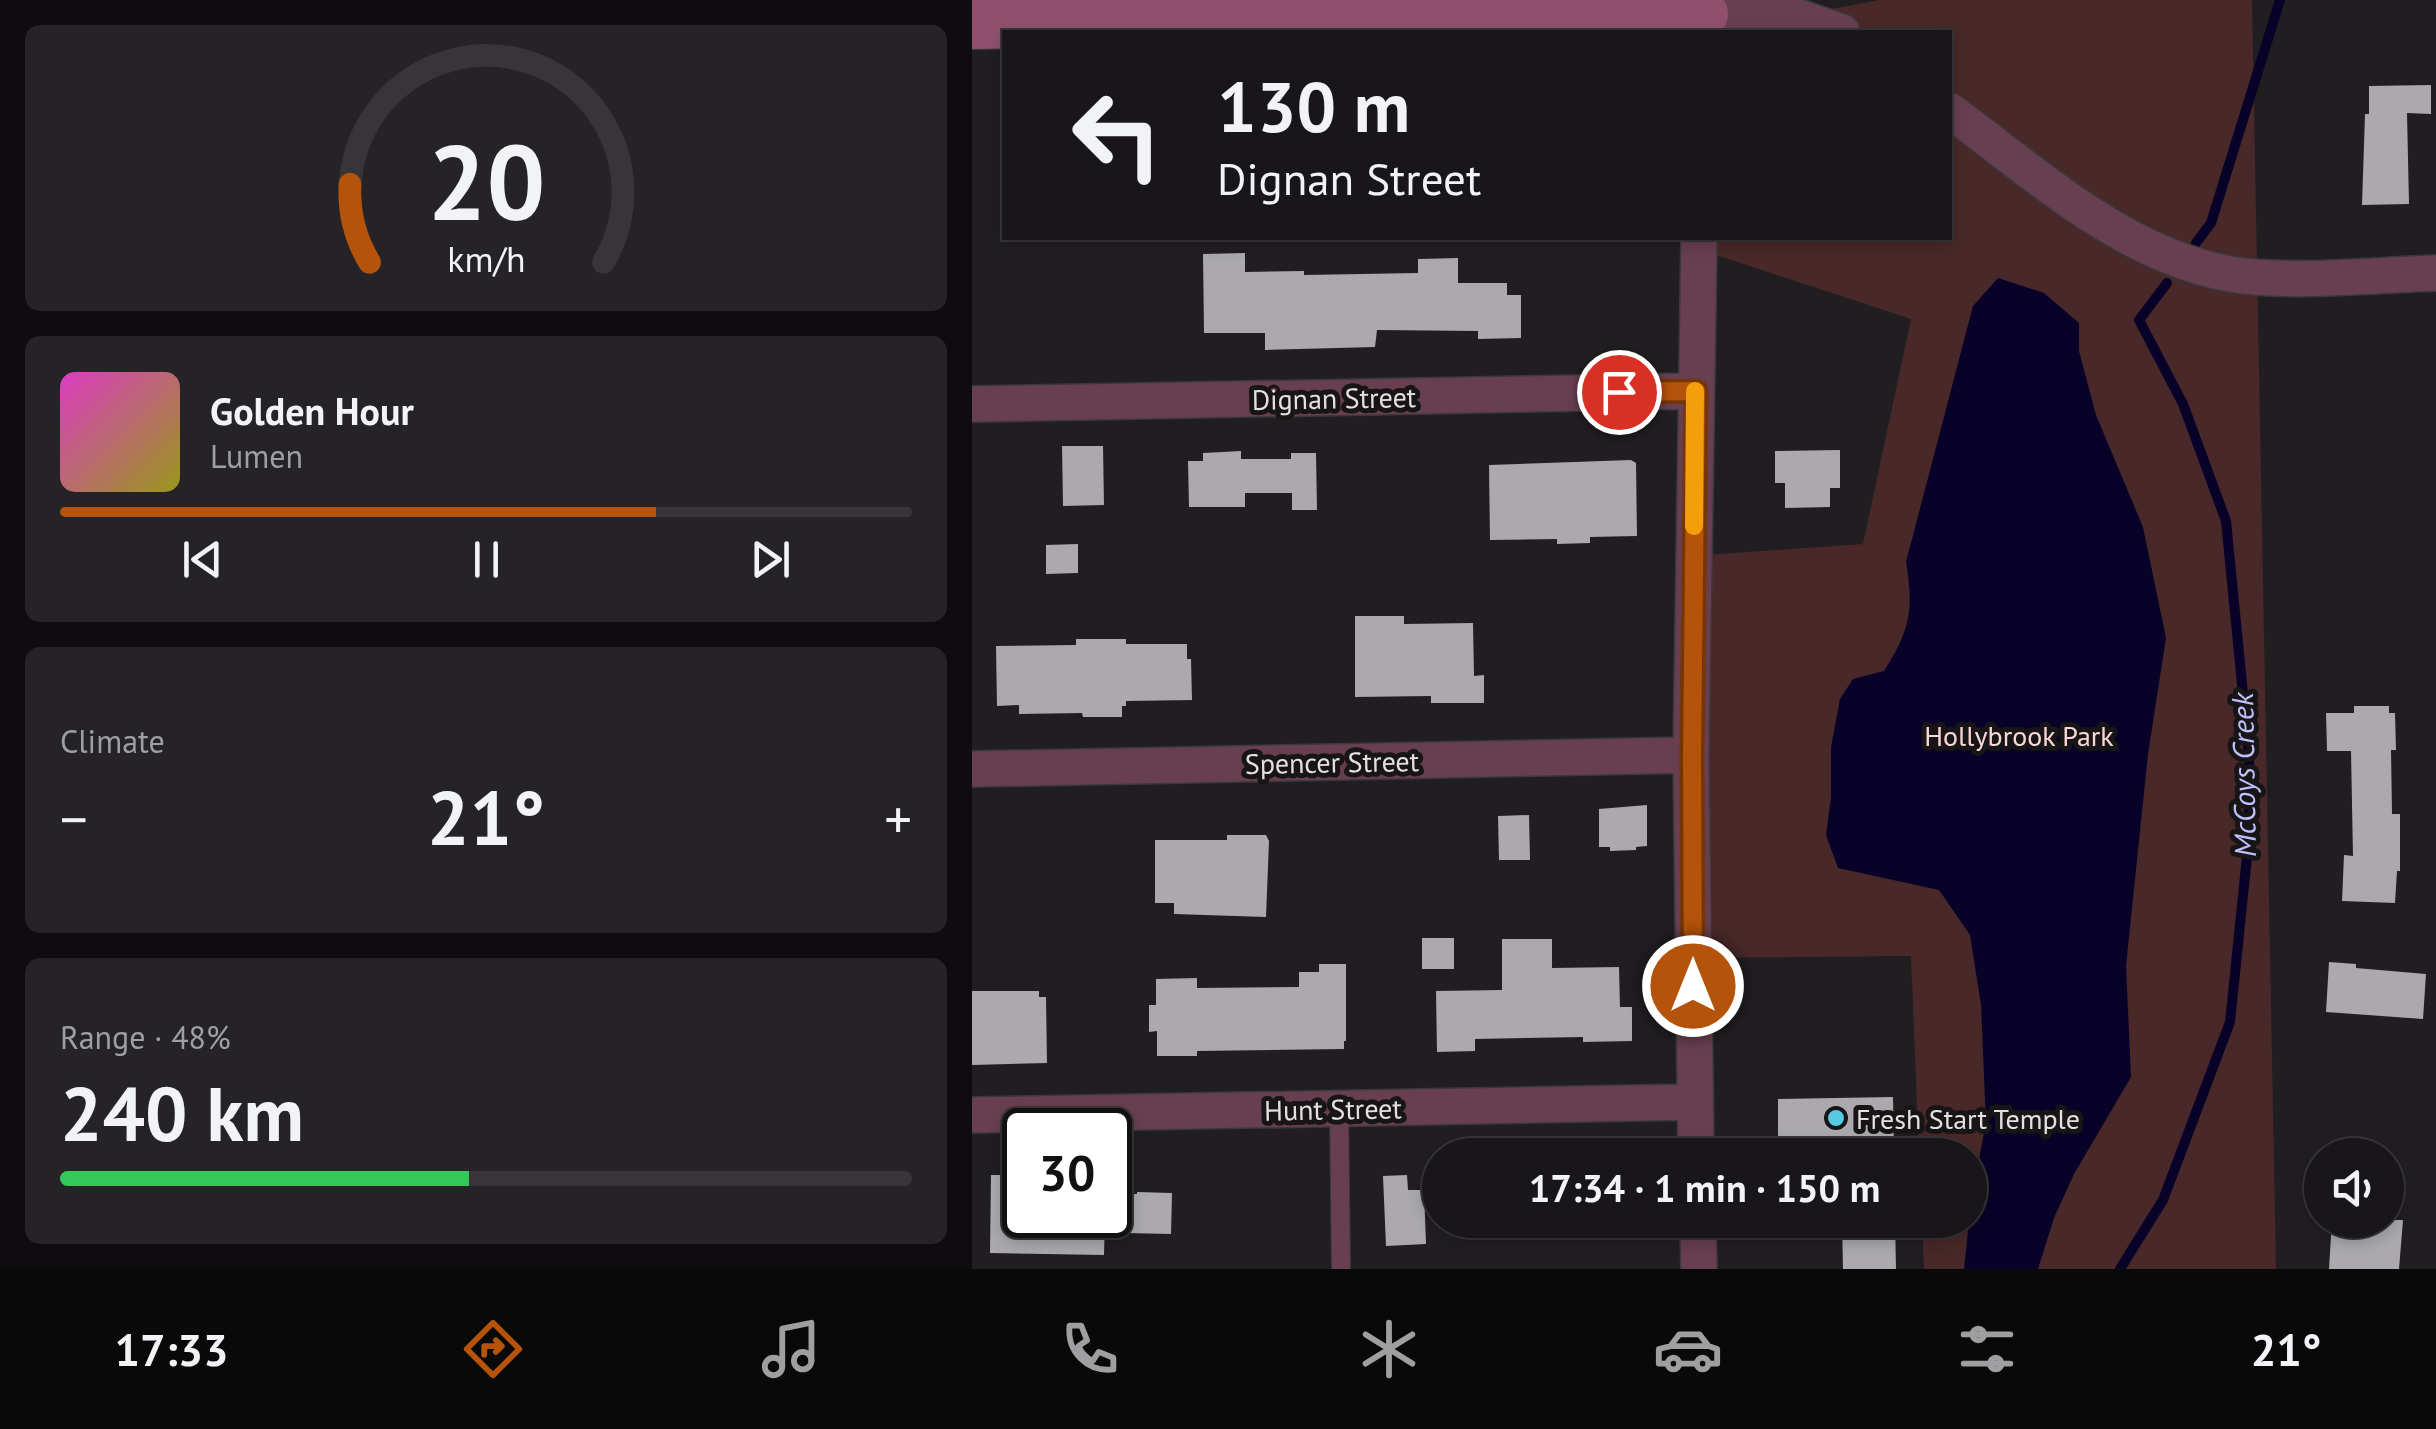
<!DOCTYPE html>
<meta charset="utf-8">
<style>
body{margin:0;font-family:"PT Sans",sans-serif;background:#262326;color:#f1f3f6;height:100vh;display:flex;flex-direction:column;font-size:38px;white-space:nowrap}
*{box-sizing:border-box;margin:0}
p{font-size:32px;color:#9f9fa2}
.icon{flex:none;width:55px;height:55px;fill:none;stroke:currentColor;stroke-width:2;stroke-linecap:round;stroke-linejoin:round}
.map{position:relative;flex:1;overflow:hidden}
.drawer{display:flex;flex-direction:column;gap:25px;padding:25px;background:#0e0c0e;width:972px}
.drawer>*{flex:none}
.guide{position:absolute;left:30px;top:30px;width:950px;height:210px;border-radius:0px;box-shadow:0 5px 15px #0003,0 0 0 2px #373538;background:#191619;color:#f1f3f6;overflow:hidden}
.controls{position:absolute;left:1332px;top:1138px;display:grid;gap:20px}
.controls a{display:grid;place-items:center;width:100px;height:100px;border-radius:50%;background:#191619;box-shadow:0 5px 15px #0003,0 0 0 2px #373538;font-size:50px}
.speed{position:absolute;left:30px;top:1108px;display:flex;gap:20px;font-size:50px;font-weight:700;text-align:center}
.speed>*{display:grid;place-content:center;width:130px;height:130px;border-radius:50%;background:#191619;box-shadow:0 5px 15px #0003,0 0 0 2px #373538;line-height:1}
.speed .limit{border:5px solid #111;border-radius:15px;background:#fff;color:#111}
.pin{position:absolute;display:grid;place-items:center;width:85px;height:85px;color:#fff;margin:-42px;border:5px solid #fff;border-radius:50%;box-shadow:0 2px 10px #0007}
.me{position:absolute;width:110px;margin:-55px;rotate:0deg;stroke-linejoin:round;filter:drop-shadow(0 0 8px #0008)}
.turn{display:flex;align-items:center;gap:35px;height:210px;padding:0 50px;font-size:45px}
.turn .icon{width:130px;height:130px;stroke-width:2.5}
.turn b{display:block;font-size:70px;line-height:85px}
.big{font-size:75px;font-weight:700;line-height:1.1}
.drawer .card{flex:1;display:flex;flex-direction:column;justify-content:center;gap:15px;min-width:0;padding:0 35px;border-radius:15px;background:#262326}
.drawer .dial{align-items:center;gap:0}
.dial svg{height:260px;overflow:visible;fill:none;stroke:#373538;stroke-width:7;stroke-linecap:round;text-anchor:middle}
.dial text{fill:#f1f3f6;stroke:none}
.song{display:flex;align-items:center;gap:30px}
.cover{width:120px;height:120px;border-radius:15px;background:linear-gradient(135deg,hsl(310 70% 55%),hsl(60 70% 35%))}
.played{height:10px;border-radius:5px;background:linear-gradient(90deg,#b45309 70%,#373538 70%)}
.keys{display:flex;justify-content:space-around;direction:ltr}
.heat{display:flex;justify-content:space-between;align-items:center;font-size:55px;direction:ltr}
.charge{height:15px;border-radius:8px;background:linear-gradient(90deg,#34c759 48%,#373538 0)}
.trip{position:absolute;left:450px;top:1138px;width:565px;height:100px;border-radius:50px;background:#191619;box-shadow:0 5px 15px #0003,0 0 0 2px #373538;font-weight:700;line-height:100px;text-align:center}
.tab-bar{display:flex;height:160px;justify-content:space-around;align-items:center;background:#0a090a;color:#9f9fa2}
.tab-bar .icon{width:70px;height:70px}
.tab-bar .selected{color:#b45309}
.tab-bar b{font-size:45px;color:#f1f3f6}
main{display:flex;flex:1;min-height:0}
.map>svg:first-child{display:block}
</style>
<main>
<section class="drawer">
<div class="card dial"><svg viewBox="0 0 100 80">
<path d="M14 69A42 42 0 1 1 86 69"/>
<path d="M14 69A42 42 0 0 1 8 45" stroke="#b45309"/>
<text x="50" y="56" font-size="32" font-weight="700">20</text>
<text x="50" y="72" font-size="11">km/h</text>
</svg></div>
<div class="card">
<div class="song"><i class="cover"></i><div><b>Golden Hour</b><p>Lumen</p></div></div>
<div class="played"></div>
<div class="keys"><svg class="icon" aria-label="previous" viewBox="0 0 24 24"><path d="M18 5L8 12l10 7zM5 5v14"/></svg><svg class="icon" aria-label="pause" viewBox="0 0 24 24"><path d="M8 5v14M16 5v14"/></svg><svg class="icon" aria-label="next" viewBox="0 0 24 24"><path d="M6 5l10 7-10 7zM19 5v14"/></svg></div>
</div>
<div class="card"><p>Climate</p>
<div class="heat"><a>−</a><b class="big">21°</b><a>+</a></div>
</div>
<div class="card"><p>Range · 48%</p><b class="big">240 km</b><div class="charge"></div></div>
</section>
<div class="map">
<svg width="1464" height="1269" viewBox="0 0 1464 1269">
<rect width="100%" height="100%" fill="#211e21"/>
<!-- green -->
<path fill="#482829" d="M 907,0 L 1280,0 L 1304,1269 L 952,1269 L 950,1220 L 998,1220 L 998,1155 L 947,1155 L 939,956 L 734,958 L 733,555 L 891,544 L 939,319 L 741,254 L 741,238 L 978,238 L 978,32 L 744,31 Z"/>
<!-- water -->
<path fill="#090228" d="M 1026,278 L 1072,293 L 1107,323 L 1107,351 L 1124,415 L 1171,527 L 1194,638 L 1176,754 L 1154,966 L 1159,1077 L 1102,1174 L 1082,1218 L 1066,1269 L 992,1269 L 999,1202 L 1014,1122 L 1009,1005 L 998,935 L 967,890 L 866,868 L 854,835 L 859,797 L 859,747 L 868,699 L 881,679 L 912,671 C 938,631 942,609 934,562 L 1001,306 Z"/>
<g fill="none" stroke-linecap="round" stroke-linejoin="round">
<!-- stream -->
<path stroke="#090228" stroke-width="10" d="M 1224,243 L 1239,223 L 1308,0
M 1148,1269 L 1191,1200 L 1258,1022 L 1277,837 L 1277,755 L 1254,521 L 1211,404 L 1167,320 L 1195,283"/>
</g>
<!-- building -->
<path fill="#aba9ad" d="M 1459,85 L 1459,114 L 1435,113 L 1437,204 L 1390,205 L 1393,114 L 1397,114 L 1397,86 Z
M 273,253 L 273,272 L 332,271 L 332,275 L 446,273 L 446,259 L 486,258 L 486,283 L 535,283 L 535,295 L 549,295 L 549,338 L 506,339 L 506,331 L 405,330 L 403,347 L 293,350 L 293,333 L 232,333 L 231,254 Z
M 90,446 L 131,446 L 132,505 L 91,506 Z
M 868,450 L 868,488 L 858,488 L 858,507 L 813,508 L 813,483 L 803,483 L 803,451 Z
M 269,451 L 269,459 L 319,459 L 319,453 L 344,453 L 345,510 L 320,510 L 320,493 L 273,493 L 273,507 L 217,507 L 216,461 L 231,461 L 231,453 Z
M 659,460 L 664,463 L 665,536 L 618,537 L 618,543 L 585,544 L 585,539 L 518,540 L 517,465 Z
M 106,544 L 106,573 L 74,574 L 74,545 Z
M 383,616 L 432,616 L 432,624 L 501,623 L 502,676 L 512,675 L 512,703 L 459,703 L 459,696 L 383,697 Z
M 104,639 L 154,639 L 154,644 L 215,644 L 215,659 L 219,659 L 220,700 L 154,701 L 154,706 L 150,706 L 150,717 L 111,717 L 110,713 L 47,714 L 47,705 L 25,706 L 24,646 L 104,645 Z
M 1382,706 L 1417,706 L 1417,713 L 1423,713 L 1424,750 L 1419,750 L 1420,814 L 1428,814 L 1428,871 L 1425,871 L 1423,903 L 1370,901 L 1372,855 L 1381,856 L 1379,751 L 1355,751 L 1354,713 L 1382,713 Z
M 675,805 L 675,846 L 664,847 L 664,850 L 638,851 L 638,847 L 627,847 L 627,809 Z
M 557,815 L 558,860 L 527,860 L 526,816 Z
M 255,835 L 294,835 L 297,841 L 294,917 L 202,914 L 202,903 L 183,903 L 183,840 L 255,840 Z
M 450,938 L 482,938 L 482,969 L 450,969 Z
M 530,939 L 580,939 L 580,968 L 647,967 L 648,1007 L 660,1007 L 660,1041 L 611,1042 L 611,1037 L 503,1039 L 503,1051 L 465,1052 L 464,991 L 530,990 Z
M 1357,962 L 1384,964 L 1384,968 L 1454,974 L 1451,1019 L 1354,1012 Z
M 347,964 L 374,964 L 374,1041 L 372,1041 L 372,1049 L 225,1051 L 225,1056 L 185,1056 L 185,1031 L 177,1032 L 177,1005 L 184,1005 L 184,979 L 225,978 L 225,988 L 327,987 L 327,972 L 347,972 Z
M 0,991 L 67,991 L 67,997 L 74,997 L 75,1063 L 0,1065 Z
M 921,1097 L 922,1155 L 869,1155 L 869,1138 L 806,1139 L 806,1099 Z
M 19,1175 L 52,1175 L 52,1215 L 133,1215 L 132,1255 L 18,1253 Z
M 435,1175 L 436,1190 L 452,1190 L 454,1244 L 414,1246 L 411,1176 Z
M 165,1192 L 200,1193 L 199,1234 L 153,1233 L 153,1194 L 165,1194 Z
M 870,1220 L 923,1220 L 924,1269 L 871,1269 Z
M 1360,1220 L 1431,1220 L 1427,1269 L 1357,1269 Z"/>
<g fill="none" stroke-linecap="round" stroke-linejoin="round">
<!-- lane casing -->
<g stroke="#3c393c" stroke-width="20">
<path id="lane" d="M 367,1108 L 369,1269"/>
</g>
<!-- street casing -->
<g stroke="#3c393c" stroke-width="38">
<path id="street" d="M 731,14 L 815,13 L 870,32
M 978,111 C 1063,173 1151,255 1258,274 C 1318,284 1401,275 1464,273
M 0,404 L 723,391
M 0,769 L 719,755
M 0,1115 L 722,1102
M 724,1155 L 719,755 L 727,238
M 726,1220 L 727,1269"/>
</g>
<!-- secondary casing -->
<g stroke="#3c393c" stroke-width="52">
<path id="secondary" d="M 0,24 L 731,14"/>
</g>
<!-- lane -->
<use href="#lane" stroke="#683f50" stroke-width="18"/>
<!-- street -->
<use href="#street" stroke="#683f50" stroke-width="35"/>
<!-- secondary -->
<use href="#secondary" stroke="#90506c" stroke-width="50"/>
</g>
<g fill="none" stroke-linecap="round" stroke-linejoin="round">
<!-- route casing -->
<g stroke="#753606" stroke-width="25">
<path id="route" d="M 647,392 L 724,391 L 720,755 L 721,986"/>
</g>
<!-- route -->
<use href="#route" stroke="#b45309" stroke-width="18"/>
<!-- slow -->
<path stroke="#f59e0b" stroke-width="18" d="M 722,526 L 723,391"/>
</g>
<!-- markers -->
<circle fill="#57c9e2" stroke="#181517" stroke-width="4" cx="864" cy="1118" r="10"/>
<g text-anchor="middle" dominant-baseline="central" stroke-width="10" stroke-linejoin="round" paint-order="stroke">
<!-- street labels -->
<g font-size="28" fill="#e2e0e2" stroke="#181517">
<text transform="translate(362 398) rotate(-1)">Dignan Street</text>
<text transform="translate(360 762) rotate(-1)">Spencer Street</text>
<text transform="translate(361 1109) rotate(-1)">Hunt Street</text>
</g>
<!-- park labels -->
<g font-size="28" fill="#fdd7d8" stroke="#181517">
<text x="1047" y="735">Hollybrook Park</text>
</g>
<!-- poi labels -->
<g font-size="28" fill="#e2e0e2" stroke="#181517" text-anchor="start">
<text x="884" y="1118">Fresh Start Temple</text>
</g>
<!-- water labels -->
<g font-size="30" font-style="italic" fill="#bfc0fd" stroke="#181517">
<text transform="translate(1271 775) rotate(-91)">McCoys Creek</text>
</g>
</g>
</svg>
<div class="controls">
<a><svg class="icon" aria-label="sound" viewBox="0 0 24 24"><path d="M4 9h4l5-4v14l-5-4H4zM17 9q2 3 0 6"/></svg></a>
</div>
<div class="speed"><div class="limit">30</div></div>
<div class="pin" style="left:647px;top:392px;background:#d93025"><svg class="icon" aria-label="arrive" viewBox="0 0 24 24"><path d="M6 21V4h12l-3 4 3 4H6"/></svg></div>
<svg class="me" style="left:721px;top:986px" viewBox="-20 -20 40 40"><circle r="17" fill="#b45309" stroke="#fff" stroke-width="3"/><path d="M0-11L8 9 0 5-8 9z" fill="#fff"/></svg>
<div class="trip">17:34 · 1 min · 150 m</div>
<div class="guide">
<div class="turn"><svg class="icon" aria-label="left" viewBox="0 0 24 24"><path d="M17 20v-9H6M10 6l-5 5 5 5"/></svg><div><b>130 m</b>Dignan Street</div></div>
</div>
</div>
</main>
<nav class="tab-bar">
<b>17:33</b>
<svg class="icon selected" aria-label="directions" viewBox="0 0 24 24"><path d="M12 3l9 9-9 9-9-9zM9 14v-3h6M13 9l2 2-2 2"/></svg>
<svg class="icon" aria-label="music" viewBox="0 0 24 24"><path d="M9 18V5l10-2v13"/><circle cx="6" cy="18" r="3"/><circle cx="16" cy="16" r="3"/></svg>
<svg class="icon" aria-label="phone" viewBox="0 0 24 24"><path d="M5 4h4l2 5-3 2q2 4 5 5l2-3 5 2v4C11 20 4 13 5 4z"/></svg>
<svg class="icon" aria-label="climate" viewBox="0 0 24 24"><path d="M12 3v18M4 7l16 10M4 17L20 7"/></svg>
<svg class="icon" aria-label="car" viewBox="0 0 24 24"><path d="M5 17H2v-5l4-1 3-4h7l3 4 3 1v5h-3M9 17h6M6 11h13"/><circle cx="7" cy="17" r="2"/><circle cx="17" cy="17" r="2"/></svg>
<svg class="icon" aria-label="filters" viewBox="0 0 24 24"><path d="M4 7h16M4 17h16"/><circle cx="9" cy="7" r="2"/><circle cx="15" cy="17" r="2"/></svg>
<b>21°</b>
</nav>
